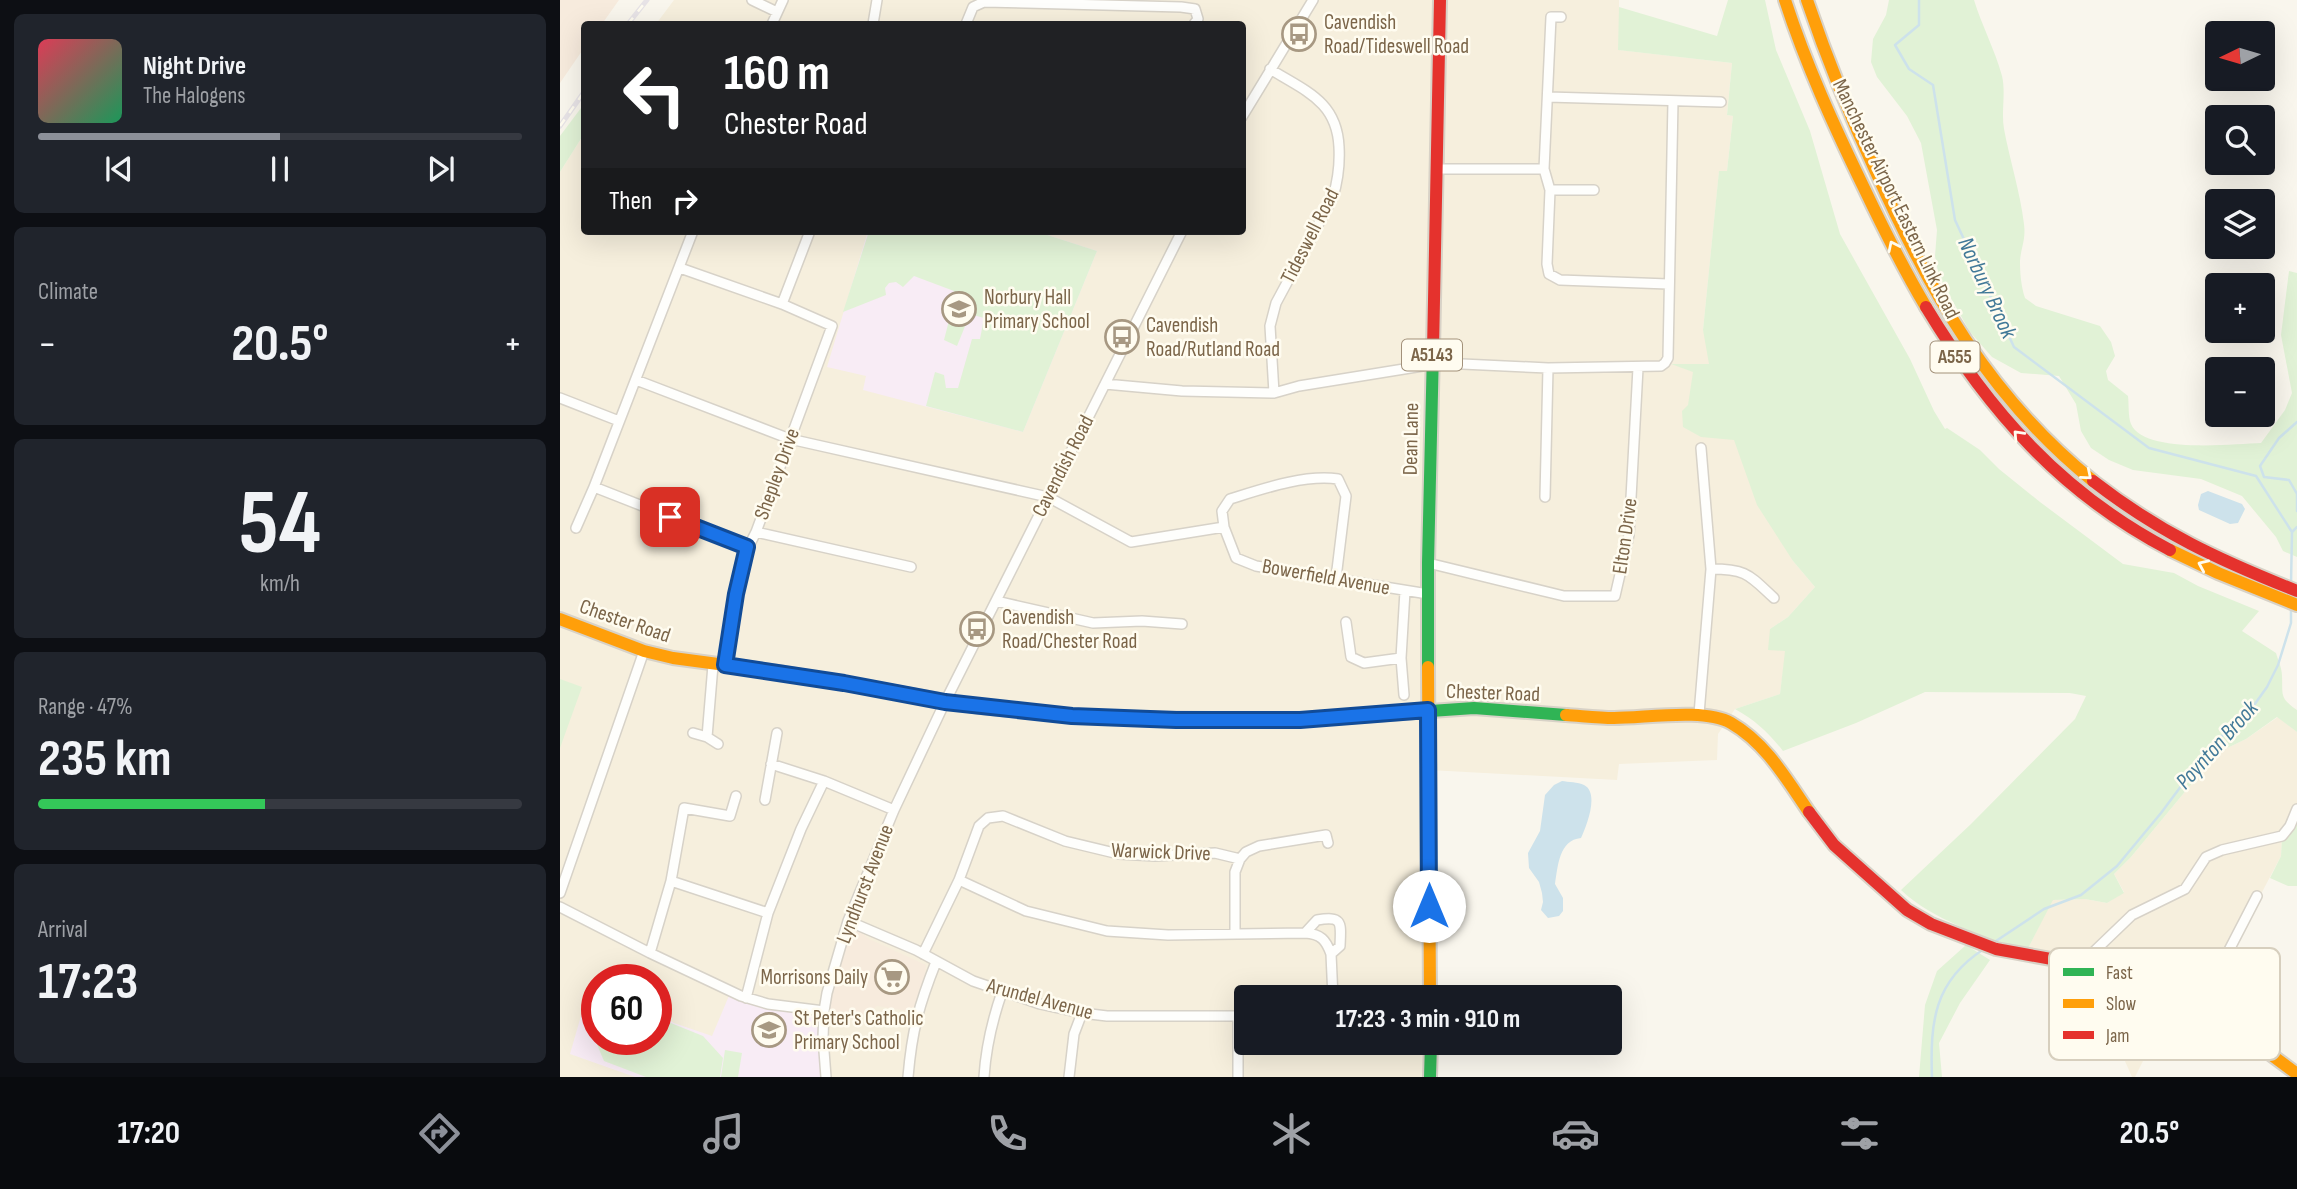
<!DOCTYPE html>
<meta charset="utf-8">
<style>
body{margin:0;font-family:"Sofia Sans Condensed",sans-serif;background:#20242c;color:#f1f3f6;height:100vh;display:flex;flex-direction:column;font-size:26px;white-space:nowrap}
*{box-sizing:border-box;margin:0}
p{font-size:23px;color:#9ea1a6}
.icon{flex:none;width:38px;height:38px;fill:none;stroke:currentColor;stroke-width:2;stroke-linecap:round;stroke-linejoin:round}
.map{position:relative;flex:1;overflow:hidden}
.details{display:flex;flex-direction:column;gap:14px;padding:14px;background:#0d0f14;width:560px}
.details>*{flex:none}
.banner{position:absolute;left:21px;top:21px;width:665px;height:214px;border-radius:7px;box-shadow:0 7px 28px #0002;background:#202124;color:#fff;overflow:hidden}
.needle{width:46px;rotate:265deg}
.buttons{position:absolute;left:1645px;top:21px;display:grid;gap:14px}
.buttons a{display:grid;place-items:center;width:70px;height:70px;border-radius:7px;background:#171b24;box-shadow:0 7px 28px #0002;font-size:35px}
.speed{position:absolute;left:21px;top:964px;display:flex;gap:14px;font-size:35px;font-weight:700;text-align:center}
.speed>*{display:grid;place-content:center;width:91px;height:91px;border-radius:50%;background:#171b24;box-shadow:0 7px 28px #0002;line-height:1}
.speed .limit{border:10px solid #d22;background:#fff;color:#111}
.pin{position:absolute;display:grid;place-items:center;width:60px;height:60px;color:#fff;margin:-30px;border-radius:14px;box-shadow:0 4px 10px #0006}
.me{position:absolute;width:77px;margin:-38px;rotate:0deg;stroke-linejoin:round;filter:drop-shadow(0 0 5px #0008)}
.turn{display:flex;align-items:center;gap:24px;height:147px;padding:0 28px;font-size:32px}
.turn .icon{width:91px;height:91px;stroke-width:2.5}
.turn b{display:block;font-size:49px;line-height:60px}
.then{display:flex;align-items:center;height:66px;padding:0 28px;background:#0003;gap:14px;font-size:26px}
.big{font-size:52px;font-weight:700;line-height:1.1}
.details .tile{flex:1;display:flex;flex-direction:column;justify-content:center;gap:10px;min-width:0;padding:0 24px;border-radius:10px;background:#20242c}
.details .dial{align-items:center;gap:0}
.dial b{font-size:91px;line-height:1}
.song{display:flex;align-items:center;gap:21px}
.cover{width:84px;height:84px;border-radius:10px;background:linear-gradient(135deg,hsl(350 70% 55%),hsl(150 70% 35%))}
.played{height:7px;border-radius:4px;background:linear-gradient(90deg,#8c9099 50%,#363941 50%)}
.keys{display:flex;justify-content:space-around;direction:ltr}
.heat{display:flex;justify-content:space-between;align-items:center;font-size:38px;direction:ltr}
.charge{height:10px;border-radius:5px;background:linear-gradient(90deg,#34c759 47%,#363941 0)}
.trip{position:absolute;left:674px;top:985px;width:388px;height:70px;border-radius:7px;background:#171b24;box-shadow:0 7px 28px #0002;font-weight:700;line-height:70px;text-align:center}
.tab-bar{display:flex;height:112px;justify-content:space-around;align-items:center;background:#090b0e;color:#9ea1a6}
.tab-bar .icon{width:49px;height:49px}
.tab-bar .on{color:#8c9099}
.tab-bar b{font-size:32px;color:#f1f3f6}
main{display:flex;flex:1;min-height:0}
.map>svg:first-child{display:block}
</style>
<main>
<section class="details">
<div class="tile">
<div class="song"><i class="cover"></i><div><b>Night Drive</b><p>The Halogens</p></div></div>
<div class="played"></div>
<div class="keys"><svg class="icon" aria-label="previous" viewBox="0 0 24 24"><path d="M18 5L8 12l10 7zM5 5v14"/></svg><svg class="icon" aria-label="pause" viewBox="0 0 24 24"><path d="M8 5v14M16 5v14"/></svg><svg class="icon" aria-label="next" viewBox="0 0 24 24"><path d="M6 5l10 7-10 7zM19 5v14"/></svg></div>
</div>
<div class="tile"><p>Climate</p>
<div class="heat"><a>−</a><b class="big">20.5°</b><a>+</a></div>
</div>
<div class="tile dial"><b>54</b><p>km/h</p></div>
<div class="tile"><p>Range · 47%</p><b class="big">235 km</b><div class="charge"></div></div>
<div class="tile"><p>Arrival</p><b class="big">17:23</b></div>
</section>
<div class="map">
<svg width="1737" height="1077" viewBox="0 0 1737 1077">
<rect width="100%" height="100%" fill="#f9f6ed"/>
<!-- residential -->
<path fill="#f6efdd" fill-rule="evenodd" d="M 114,0 L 1059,0 L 1059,50 L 1172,63 L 1167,115 L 1173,116 L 1167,171 L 1159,172 L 1143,330 L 1233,561 L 1255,587 L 1228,617 L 1210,629 L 1226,650 L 1220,694 L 1175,709 L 1158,734 L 1157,760 L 1059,764 L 1057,780 L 869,770 L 871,997 L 686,998 L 686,1043 L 871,1043 L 870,1077 L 0,1077 L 0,172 L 24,134 L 24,231 L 682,231 L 682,24 L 96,24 ZM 37,980 L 96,980 L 96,1040 L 37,1040 Z
M 1718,717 L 1737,732 L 1737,809 L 1722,836 L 1721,856 L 1701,894 L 1697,897 L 1636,1014 L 1613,1001 L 1575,1077 L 1572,1077 L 1549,1025 L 1574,978 L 1465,954 L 1492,900 L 1525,899 L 1547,903 L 1564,892 L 1554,874 L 1571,857 L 1657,753 L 1686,739 Z"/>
<!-- commercial -->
<path fill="#f7ebdd" d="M 0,0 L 59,0 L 42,24 L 24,24 L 24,48 L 0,83 Z
M 288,921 L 309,939 L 366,965 L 365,977 L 354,1012 L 317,1006 L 309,1013 L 294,1019 L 264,1019 Z"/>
<!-- education -->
<path fill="#f8ecf5" d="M 308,231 L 475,231 L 537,251 L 463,432 L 303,390 L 306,376 L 267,367 Z
M 31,981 L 37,983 L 37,1040 L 96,1040 L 96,1012 L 114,1023 L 152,1036 L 171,991 L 181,996 L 264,1011 L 266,1077 L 75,1077 L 10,1054 Z"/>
<!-- green -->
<path fill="#e1f2d6" d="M 1168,0 L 1205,0 L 1216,50 L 1250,131 L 1280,234 L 1350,359 L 1374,411 L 1385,429 L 1387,428 L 1420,450 L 1439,469 L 1480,502 L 1563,564 L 1614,573 L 1638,586 L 1699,611 L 1682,631 L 1716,653 C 1718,660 1722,668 1722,676 C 1723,694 1719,698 1737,710 L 1737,732 L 1717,717 L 1686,739 L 1657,753 L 1571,857 L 1554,874 L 1564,893 L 1547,903 L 1525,899 L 1493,900 L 1465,954 C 1424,935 1372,920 1341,890 L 1411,824 L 1515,719 L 1526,696 L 1510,693 L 1365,692 L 1296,723 L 1223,751 C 1209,733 1195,720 1175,709 L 1220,694 L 1225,651 L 1208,650 L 1210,629 L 1228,617 L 1255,587 L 1233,561 L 1197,505 L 1174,440 L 1141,437 L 1123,427 L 1122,411 L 1128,405 L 1133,372 L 1111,364 L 1149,364 L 1143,330 L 1159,171 L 1167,171 L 1173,116 L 1167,115 L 1172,63 L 1058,50 L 1059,7 L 1157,36 Z
M 1329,0 L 1414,0 C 1422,26 1435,50 1442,76 C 1446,93 1441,112 1444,129 C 1450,161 1460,191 1464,224 C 1466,240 1461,247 1460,261 C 1460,273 1461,286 1465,298 L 1476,306 L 1540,326 L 1551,342 L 1555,356 L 1546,371 L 1548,380 L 1568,396 C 1569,404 1568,417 1571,424 C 1584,454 1672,444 1701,443 L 1725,410 L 1732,393 L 1721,335 L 1729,271 L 1737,273 L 1737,557 L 1723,551 L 1716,537 L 1682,496 L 1641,479 L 1573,470 L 1549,460 L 1531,448 L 1521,431 L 1516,404 L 1499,376 L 1461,373 L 1432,357 L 1410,332 L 1379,277 L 1375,256 L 1377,230 L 1361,143 L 1347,116 L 1317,77 L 1311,62 L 1313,39 L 1326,15 Z
M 24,104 L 24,134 L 0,172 L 0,136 Z
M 309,231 L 475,231 L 537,251 L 463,432 L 366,406 L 375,372 L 384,375 L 386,388 L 398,388 L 412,339 L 420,339 L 424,318 L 410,314 L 397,346 L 384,340 L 395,297 L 392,296 L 394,291 L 354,276 L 343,287 L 336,282 L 329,283 L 325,288 L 326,295 L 283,312 Z
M 0,679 L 22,687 L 0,748 Z
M 1737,809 L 1737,886 L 1728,886 L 1710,878 L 1721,856 L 1722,836 Z
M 1406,945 L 1430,960 L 1400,1003 L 1379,1043 L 1382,1077 L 1359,1077 L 1365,1005 L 1377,971 Z
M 96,1017 L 143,1036 L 163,1058 L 160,1077 L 86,1077 L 44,1061 L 36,1042 L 37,1019 L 37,1040 L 96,1040 Z
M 165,1050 L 182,1053 L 178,1077 L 161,1077 Z"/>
<!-- water -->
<path fill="#cde2eb" d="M 1648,491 L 1682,504 L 1685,509 L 1678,523 L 1670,524 L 1639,510 L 1638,505 L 1641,494 Z
M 1002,781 C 1008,782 1018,782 1024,785 C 1040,793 1026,827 1021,838 C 999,840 998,866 995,884 L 1003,898 L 1003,911 L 999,916 L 988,918 L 981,910 L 983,902 L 982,893 L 979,882 L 969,868 L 968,853 L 980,831 L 985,795 L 994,785 Z"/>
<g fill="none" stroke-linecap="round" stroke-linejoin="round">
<!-- stream -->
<path stroke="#cde2eb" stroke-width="2.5" d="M 1359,0 L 1359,25 L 1335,45 L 1349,69 L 1373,85 L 1395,220 L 1454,347 L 1589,448 L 1696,476 L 1732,532
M 1737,422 L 1719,438 L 1700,466 L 1704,477 L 1729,480 L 1737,494 L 1737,511
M 1731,584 L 1732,532 L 1737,527
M 1433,943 L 1484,909 L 1521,895 L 1557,866 L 1601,813 L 1651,746 L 1692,708 L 1707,687 L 1718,665 L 1731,623 L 1731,608
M 1372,1077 C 1370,1022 1374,981 1424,949"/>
<!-- street casing -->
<g stroke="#d7d2c8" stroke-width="12">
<path id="street" d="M 192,0 L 217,12
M 1001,17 L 991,17 L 984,169 L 990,190 L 987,264 L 989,274 L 1000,280 L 1108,284
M 212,24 L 223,0
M 313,24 L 317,0
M 406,24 L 413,7 L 424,2 L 621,7 L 635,9 L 638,19 L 634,24
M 710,69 C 745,91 777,101 779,147 C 780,165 778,180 773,197 L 716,303 L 710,326 L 714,393
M 988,97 L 1161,102
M 682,117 L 753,0
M 876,169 L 984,169
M 990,190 L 1034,190
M 120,268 L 222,304 L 272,326 L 196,532 C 174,571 172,622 165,665
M 222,304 L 250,231
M 76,380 L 230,439 L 488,497 L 571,542 L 664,527 L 676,558 L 696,566 L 868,594
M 545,384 L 622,391 L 714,393 L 739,386 L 881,363 L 988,368 L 1101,366 L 1105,363 L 1108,358 L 1113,101
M 0,398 L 59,421
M 34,487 L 187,547
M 985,497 L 988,368
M 664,527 L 662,511 L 670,499 C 702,489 745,474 778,479 L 786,496 L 776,578
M 16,528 L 34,487 L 133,231
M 196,532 L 351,567
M 868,563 L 1004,596 L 1055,596 L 1069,535 L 1078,368
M 1151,569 C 1187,569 1189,575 1214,598
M 436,601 L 533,623 L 582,621 L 622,624
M 786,622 L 791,657 L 804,663 L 841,658
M 844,695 L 841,658 L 845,591
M 1139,714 L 1151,569 L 1141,448
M 133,733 L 147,737 L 158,744
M 147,737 L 153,665
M 211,764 L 264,781 L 334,810
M 205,800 L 217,733
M 399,880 L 466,911 L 547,931 L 608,935 L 745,933 L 757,920 C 783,916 781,922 780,946 L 771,954 L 773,998
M 111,881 L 208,913
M 0,893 L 84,651
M 0,907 L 90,953 L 181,996 L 208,1004 L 264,1011
M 288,921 L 356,950 L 413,981 L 480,1004 L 522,1013 L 547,1016 L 686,1016
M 675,933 L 675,872 L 680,859 L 686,852 L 699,846 L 766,835 L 768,843
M 745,933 C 761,934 766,940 771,954
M 90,953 L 111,881 L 124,808 L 170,816 L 176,796
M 363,954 L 399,880 L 419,826 L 428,818 L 443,816 L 505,841 L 559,854 L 595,856 L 655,853 L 680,859
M 1521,964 L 1572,915 L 1625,889 L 1646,857 L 1662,850 L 1722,836 L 1730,826 L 1737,809
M 186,998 L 208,913 L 241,829 L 264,781
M 1636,1014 L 1697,896
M 678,1016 L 678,1077
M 266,1077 L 263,1038 L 264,1011 L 267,993 L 288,921 L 334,810 L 385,702 L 622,231
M 348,1077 C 352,1030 359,1005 376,962
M 424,1077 C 426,1046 432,1021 442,992
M 509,1077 L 514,1034 L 522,1013"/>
</g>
<!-- fast casing -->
<g stroke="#d8d2c7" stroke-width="16">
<path id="fast" d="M 868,667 L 868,563 L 873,350
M 575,718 L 740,720 L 914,708 L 1006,715
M 870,1077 L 871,1043"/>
</g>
<!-- slow casing -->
<g stroke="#d8d2c7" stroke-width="16">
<path id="slow" d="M 1225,0 C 1246,65 1274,126 1304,188 C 1323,228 1343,268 1366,307
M 1247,0 C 1267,59 1290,116 1316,172 C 1370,292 1429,397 1533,481
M 1610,550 L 1658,573 L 1737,605
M 0,619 L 84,651 L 113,658 L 218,672 L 420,707 L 511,716 L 575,718
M 868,667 L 870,998
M 1006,715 C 1022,716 1038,718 1054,718 C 1086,718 1144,708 1171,723 C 1206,743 1227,780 1249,812
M 1636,1014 L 1702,1048 L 1737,1074"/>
</g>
<!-- jam casing -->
<g stroke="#d8d2c7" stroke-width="16">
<path id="jam" d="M 1366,307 C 1429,411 1501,493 1610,550
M 873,350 L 880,0
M 1533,481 C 1600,533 1659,560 1737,591
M 1249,812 L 1274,845 L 1347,910 L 1371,924 L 1436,949 L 1552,970 L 1571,976 L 1636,1014"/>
</g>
<!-- street -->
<use href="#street" stroke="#fefefc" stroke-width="9"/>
<!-- fast -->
<use href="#fast" stroke="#30b455" stroke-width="12"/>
<!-- slow -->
<use href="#slow" stroke="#ff9f0a" stroke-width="12"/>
<!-- jam -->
<use href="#jam" stroke="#e5322d" stroke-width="12"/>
<!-- rail casing -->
<g stroke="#e7e3e6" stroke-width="5">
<path id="rail" d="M 68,24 L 87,0
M 0,126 L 24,92"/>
</g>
<!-- rail -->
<use href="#rail" stroke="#fffcf0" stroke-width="2.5" stroke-dasharray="8" stroke-linecap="butt"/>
</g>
<!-- one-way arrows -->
<defs><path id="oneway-chevron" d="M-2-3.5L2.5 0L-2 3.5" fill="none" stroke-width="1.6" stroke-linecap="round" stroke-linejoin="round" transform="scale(1.75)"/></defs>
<g stroke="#fffcf0">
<use href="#oneway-chevron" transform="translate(1333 246) rotate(-116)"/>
<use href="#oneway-chevron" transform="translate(1458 435) rotate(-133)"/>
<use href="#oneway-chevron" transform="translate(1527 475) rotate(40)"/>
<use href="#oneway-chevron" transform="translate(1643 565) rotate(-156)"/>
</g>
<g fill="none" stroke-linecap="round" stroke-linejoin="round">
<!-- route casing -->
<g stroke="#114b97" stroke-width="18">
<path id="route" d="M 110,517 L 187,547 L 176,594 L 165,665 L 284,683 L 385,702 L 512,716 L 616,720 L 740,720 L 868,710 L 869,906"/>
</g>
<!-- route -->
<use href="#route" stroke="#1a73e8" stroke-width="12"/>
</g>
<!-- icons -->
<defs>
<g id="bus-ring" transform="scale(1.75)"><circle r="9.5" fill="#fffcf0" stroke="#a79882" stroke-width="1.5"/><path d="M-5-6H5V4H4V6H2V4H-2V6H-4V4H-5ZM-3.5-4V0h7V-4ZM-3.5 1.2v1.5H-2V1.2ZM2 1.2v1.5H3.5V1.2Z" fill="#a79882"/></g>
<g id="school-ring" transform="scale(1.75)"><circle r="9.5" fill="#fffcf0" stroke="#a79882" stroke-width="1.5"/><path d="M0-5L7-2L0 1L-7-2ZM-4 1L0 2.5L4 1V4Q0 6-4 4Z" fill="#a79882"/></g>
<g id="supermarket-ring" transform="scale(1.75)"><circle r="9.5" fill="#fffcf0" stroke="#a79882" stroke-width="1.5"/><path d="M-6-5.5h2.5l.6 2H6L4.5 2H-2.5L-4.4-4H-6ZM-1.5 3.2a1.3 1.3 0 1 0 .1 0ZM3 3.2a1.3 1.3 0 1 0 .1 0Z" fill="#a79882"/></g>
</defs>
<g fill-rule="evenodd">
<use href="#bus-ring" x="739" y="34"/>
<use href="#school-ring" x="399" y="309"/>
<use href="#bus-ring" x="562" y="337"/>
<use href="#bus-ring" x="417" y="629"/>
<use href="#supermarket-ring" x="332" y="977"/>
<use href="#school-ring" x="209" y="1030"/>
</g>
<g text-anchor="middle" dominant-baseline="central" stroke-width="5" stroke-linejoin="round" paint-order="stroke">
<!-- shield labels -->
<g fill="#fffcf0" stroke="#a3927b" stroke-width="2">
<rect x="842" y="339.5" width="60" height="31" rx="5"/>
<rect x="1370.5" y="341.5" width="49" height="31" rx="5"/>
</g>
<g font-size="19" font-weight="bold" fill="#7b6549">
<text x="872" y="355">A5143</text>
<text x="1395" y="357">A555</text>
</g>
<!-- poi labels -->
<g font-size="21" fill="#7b6549" stroke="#fffcf0" text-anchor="start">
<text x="764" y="22">Cavendish<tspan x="764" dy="24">Road/Tideswell Road</tspan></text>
<text x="424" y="297">Norbury Hall<tspan x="424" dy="24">Primary School</tspan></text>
<text x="586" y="325">Cavendish<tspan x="586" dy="24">Road/Rutland Road</tspan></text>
<text x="442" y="617">Cavendish<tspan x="442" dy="24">Road/Chester Road</tspan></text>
<text x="308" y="977" text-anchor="end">Morrisons Daily</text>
<text x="234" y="1018">St Peter's Catholic<tspan x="234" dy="24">Primary School</tspan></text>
</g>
<!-- street labels -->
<g font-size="21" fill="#7b6549" stroke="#fffcf0">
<text transform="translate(1336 199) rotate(64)">Manchester Airport Eastern Link Road</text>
<text transform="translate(750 236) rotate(-63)">Tideswell Road</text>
<text transform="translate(851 439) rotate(-89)">Dean Lane</text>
<text transform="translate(503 466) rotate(-63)">Cavendish Road</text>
<text transform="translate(217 474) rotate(-70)">Shepley Drive</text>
<text transform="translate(1065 536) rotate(-82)">Elton Drive</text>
<text transform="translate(766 577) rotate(10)">Bowerfield Avenue</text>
<text transform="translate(65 621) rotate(19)">Chester Road</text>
<text transform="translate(933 693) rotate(2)">Chester Road</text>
<text transform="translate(601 852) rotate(2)">Warwick Drive</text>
<text transform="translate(305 884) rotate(-69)">Lyndhurst Avenue</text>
<text transform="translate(480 999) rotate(15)">Arundel Avenue</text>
</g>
<!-- water labels -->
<g font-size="23" font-style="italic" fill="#427998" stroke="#fffcf0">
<text transform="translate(1427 288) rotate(65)">Norbury Brook</text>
<text transform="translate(1657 745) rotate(-48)">Poynton Brook</text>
</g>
</g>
<!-- legend -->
<rect x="1489" y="948" width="231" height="112" rx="10" fill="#fffcf0" stroke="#d7cfbe" stroke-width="2"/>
<rect x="1503" y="968" width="31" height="8" fill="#30b455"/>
<rect x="1503" y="999" width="31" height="9" fill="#ff9f0a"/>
<rect x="1503" y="1031" width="31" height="8" fill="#e5322d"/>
<g font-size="19" fill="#7b6549">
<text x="1546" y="979">Fast</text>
<text x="1546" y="1010">Slow</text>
<text x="1546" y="1042">Jam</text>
</g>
</svg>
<div class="buttons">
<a><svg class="needle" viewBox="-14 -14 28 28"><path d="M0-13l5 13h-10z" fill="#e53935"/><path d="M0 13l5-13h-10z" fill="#9ea1a6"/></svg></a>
<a><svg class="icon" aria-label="search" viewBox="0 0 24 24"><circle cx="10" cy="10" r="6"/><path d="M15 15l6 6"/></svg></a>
<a><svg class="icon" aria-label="layers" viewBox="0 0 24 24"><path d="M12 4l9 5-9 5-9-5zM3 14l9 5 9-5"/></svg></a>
<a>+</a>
<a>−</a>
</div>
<div class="speed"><div class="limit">60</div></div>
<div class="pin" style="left:110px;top:517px;background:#d93025"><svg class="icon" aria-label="arrive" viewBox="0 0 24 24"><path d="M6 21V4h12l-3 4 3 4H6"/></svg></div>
<svg class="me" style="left:869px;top:906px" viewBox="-20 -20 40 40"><circle r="19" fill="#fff"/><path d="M0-13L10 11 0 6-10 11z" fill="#1a73e8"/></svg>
<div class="trip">17:23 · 3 min · 910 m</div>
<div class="banner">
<div class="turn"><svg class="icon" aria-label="left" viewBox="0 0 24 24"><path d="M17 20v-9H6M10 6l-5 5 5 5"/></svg><div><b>160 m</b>Chester Road</div></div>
<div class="then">Then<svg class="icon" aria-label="right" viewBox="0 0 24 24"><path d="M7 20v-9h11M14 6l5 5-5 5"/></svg></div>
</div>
</div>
</main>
<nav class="tab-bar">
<b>17:20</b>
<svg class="icon on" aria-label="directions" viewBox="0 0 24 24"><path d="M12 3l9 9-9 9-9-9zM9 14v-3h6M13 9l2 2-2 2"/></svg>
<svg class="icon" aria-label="music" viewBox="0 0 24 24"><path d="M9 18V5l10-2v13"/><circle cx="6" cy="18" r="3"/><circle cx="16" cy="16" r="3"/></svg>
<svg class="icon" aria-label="phone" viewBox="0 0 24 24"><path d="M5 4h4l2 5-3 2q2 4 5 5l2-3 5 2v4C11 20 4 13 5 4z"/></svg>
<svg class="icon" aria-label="climate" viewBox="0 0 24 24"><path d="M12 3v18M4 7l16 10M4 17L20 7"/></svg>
<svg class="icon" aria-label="car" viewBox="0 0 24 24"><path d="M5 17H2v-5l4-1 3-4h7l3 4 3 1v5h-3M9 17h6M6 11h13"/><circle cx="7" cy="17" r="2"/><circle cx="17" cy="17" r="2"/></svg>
<svg class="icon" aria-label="filters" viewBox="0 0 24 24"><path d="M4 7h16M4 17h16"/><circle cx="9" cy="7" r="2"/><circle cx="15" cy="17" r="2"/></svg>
<b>20.5°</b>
</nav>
